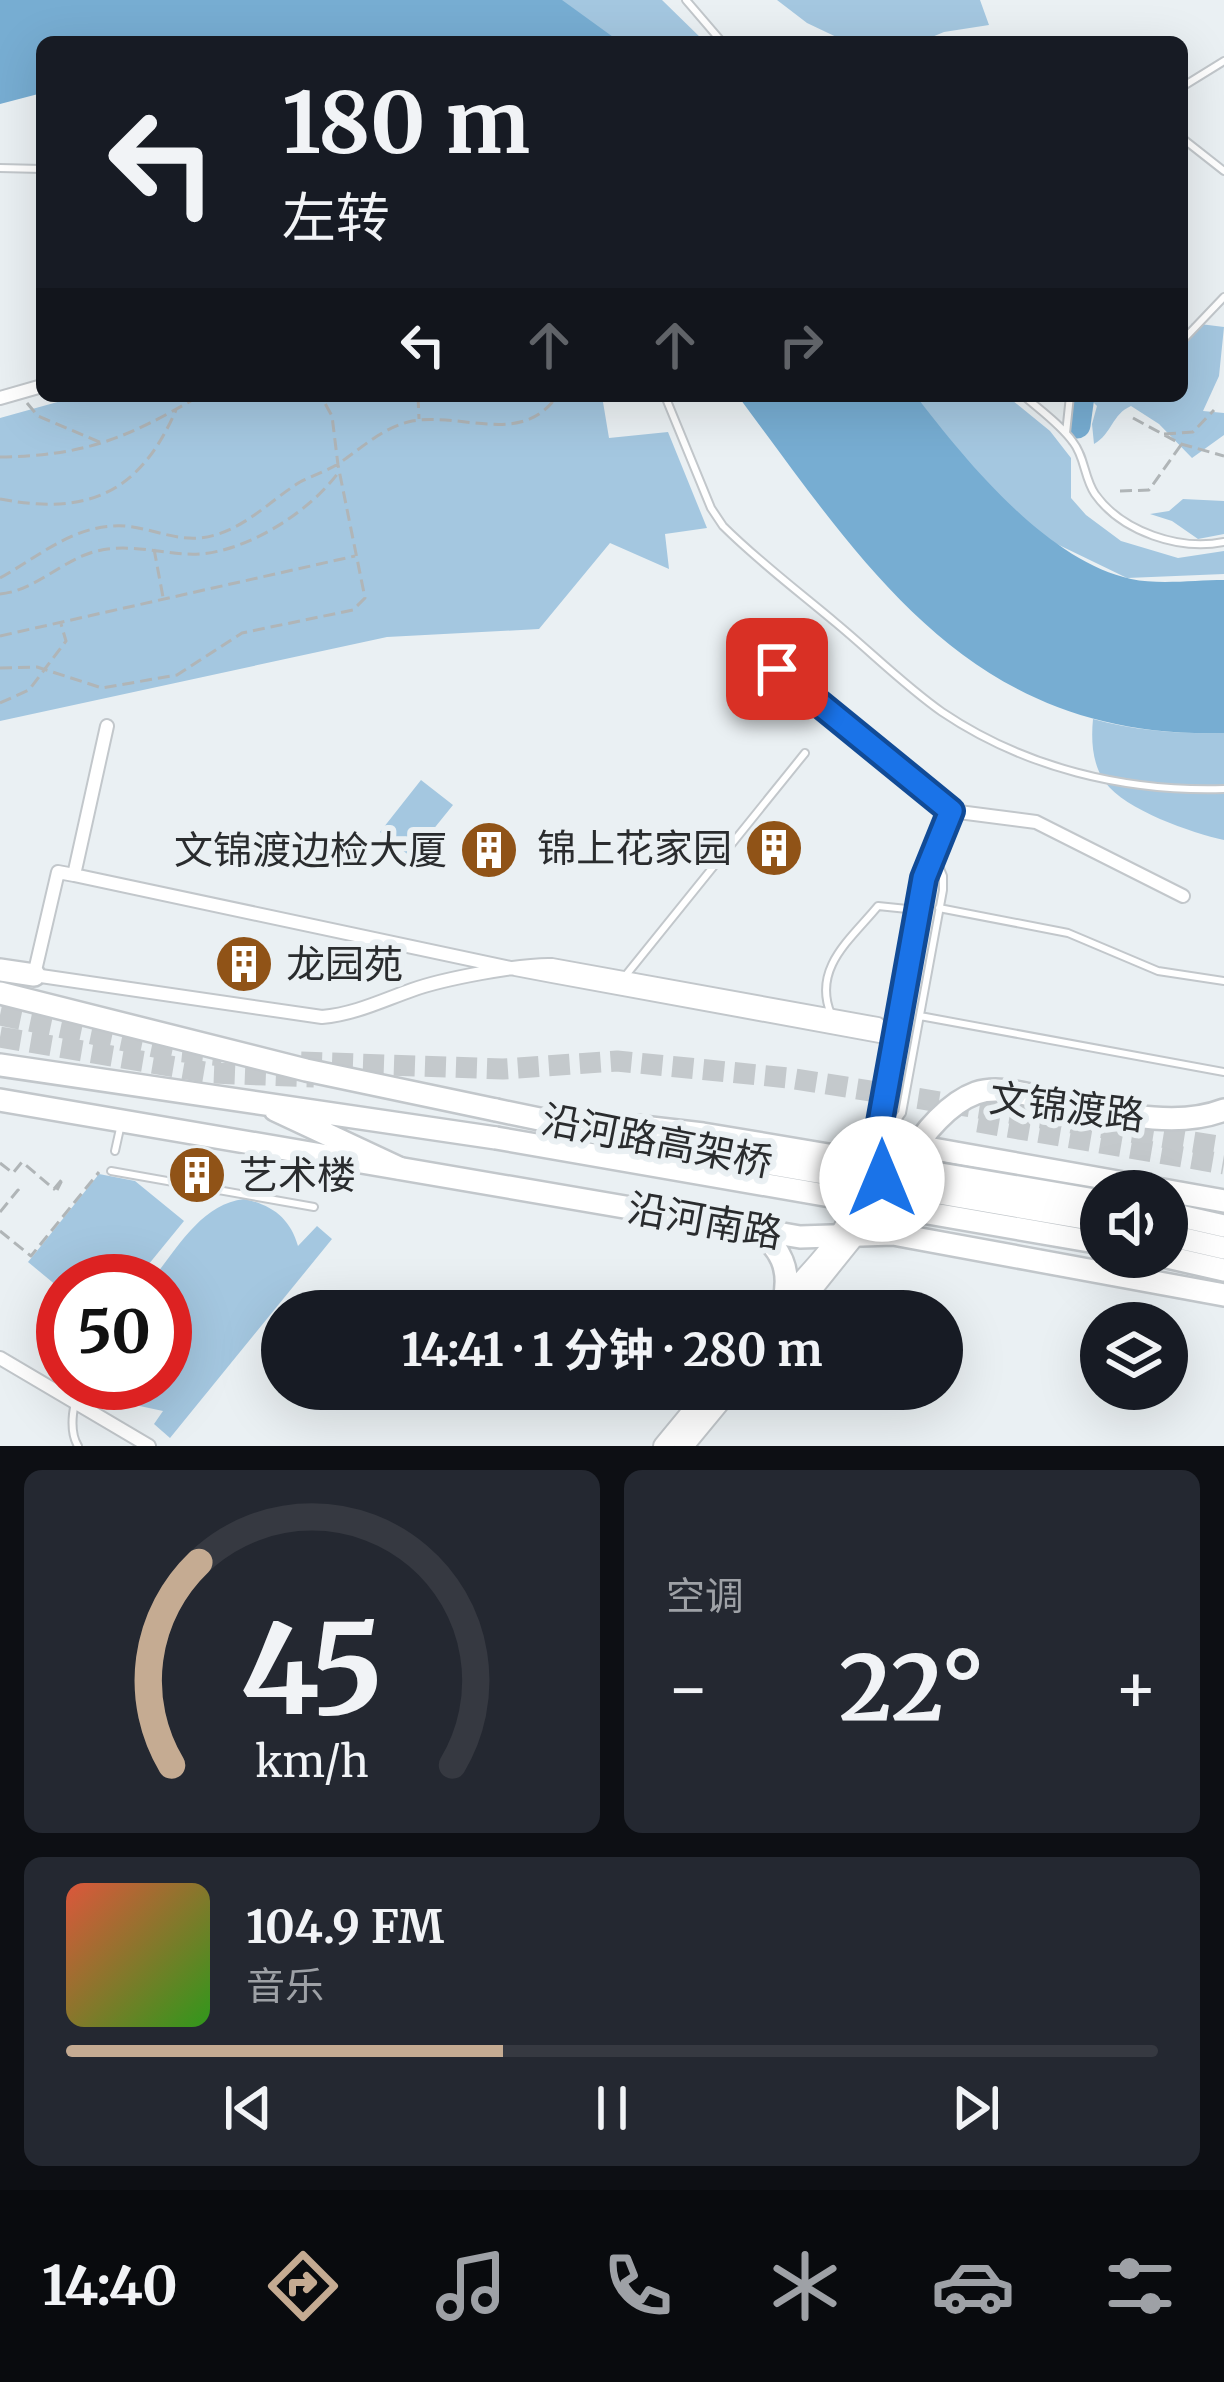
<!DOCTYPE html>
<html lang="zh">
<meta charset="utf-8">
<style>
body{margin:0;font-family:Merriweather,"Noto Sans SC",serif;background:#242831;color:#f1f3f6;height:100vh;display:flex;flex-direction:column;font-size:45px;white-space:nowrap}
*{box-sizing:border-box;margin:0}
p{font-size:39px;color:#9ea1a6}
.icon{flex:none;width:66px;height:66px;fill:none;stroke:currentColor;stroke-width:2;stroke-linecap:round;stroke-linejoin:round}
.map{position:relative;height:1446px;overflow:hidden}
.sheet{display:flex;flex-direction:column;gap:24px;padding:24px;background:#0d0f14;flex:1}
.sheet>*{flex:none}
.guide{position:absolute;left:36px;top:36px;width:1152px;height:366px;border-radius:18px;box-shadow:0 12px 48px #0002;background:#171b24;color:#f1f3f6;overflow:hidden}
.buttons{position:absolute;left:1080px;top:1170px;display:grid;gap:24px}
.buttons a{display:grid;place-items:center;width:108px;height:108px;border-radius:50%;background:#171b24;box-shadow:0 12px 48px #0002;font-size:60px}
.speed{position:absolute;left:36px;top:1254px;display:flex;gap:24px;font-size:60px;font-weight:700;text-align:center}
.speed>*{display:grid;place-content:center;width:156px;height:156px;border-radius:50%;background:#171b24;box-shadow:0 12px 48px #0002;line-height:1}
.speed .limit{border:18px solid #d22;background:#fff;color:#111}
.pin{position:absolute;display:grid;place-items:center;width:102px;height:102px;color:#fff;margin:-51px;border-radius:24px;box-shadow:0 6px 18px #0006}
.me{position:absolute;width:132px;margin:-66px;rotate:0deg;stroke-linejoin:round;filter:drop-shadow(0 0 9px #0008)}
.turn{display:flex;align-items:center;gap:42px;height:252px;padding:0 48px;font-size:54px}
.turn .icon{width:156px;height:156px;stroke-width:2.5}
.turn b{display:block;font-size:84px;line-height:102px}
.lanes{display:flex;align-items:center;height:114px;padding:0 48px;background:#0003;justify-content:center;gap:60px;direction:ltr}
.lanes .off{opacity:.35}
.big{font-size:90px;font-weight:700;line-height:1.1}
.sheet .tile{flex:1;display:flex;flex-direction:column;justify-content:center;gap:18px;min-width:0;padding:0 42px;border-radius:18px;background:#242831}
.sheet .dial{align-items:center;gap:0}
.dial svg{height:312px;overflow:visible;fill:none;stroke:#363941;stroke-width:7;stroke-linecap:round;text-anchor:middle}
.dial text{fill:#f1f3f6;stroke:none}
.song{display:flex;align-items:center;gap:36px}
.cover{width:144px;height:144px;border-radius:18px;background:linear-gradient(135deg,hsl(10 70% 55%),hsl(110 70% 35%))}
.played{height:12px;border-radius:6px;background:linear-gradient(90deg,#c5ab92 40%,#363941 40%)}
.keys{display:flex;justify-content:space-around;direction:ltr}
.heat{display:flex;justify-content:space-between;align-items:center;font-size:66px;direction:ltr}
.sheet .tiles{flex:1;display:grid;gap:24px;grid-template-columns:1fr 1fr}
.tile:last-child{grid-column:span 2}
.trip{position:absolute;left:261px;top:1290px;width:702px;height:120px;border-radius:60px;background:#171b24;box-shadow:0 12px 48px #0002;font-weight:700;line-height:120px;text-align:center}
.dock{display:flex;height:192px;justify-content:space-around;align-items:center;background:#090b0e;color:#9ea1a6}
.dock .icon{width:84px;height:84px}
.dock .current{color:#c5ab92}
.dock b{font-size:54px;color:#f1f3f6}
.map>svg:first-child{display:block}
</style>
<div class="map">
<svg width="1224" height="1446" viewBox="0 0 1224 1446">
<rect width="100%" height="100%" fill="#eaf0f3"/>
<!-- green -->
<path fill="#a4c7e0" d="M 544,0 L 662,0 L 705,42 L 606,42 Z
M 777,0 L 980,0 L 989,25 L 944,32 L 920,42 L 847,42 L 807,23 Z
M 1192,323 L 1224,327 L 1219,376 L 1203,411 L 1224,413 L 1224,435 L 1192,458 L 1159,424 L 1131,406 C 1112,414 1112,434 1094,444 L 1092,424 L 1097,406 L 1087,396 L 1182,396 L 1182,356 Z
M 79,396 L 602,396 L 609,438 L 668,432 L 707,528 L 665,534 L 669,569 L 610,543 L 539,629 L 387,637 L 0,721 L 0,418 Z
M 911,396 L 1007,396 L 1050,431 L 1071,458 L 1071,498 L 1086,515 L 1121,541 L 1178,558 L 1224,551 L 1224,574 L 1127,578 L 1032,532 L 966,466 Z
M 1183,499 L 1224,501 L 1224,534 L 1198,539 L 1172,521 L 1150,514 L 1169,511 Z
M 1093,719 C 1138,731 1178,734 1224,733 L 1224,840 C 1192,833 1125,810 1105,782 C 1092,764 1091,740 1093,719 Z
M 421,780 L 453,805 L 411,857 L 380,832 Z
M 99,1174 L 135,1181 L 184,1221 L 135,1281 L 63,1281 L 63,1291 L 28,1262 Z
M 244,1199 C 272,1205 290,1218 298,1246 L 317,1226 L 332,1239 L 170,1438 L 154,1424 L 163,1411 L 135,1405 L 112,1383 L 165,1383 L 165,1281 L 151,1281 C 177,1249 201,1204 244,1199 Z"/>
<!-- water -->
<path fill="#77add2" d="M 0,0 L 562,0 L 620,42 L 42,42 L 42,93 L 0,104 Z
M 738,396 L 916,396 C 966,461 1047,561 1131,579 C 1159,585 1195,580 1224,580 L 1224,733 C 974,740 871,575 738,396 Z"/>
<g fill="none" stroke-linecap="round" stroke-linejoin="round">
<!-- river -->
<path stroke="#77add2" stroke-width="27" d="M 1077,425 L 1081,396"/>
<!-- trunk-tunnel -->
<path stroke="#c4c9cc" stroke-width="21" stroke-dasharray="21 10" stroke-linecap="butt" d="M 0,1015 L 174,1051 L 222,1056
M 0,1037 L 211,1073 L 314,1077
M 301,1062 L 503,1069 L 617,1061 L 789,1078 L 1224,1147
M 978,1122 L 1224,1164"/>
<!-- service casing -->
<g stroke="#c2c7cb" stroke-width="10">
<path id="service" d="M 686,0 L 722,42
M 1182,87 L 1224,61
M 1182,138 L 1224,171
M 0,168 L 42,169
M 1182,341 L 1224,297
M 665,396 L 711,508 L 723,526 C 758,561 798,591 836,623 C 871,652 905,686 942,712 C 1025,768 1125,792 1224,789
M 1024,396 C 1040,410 1060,424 1073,442 C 1085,457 1084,478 1095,494 C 1122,532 1180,551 1224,542
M 1066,433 L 1070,396
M 939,908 L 1068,933 L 1158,971 L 1224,981
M 626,975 L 805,753
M 831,1014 C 812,968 851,939 878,906 L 917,910
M 920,1016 L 1224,1072
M 886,1135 L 902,1113 L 943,890 L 943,876 L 936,859
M 115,1151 L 121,1124
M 111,1171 L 314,1207
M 78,1446 C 68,1430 73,1398 83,1383"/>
</g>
<!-- minor casing -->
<g stroke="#c2c7cb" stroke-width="16">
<path id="minor" d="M 0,398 L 42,386
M 742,641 L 951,811 L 1036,822 L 1183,896
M 74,875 L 107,726
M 896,1039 L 878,1024 L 552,965 C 521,964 442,979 412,990 C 381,1001 355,1014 322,1017 L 34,975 L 58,872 L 74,875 L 515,969 L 552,976 L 896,1039
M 0,1358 L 149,1446"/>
</g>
<!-- tertiary casing -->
<g stroke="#c2c7cb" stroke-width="21">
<path id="tertiary" d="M 877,1139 L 924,878 L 951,811"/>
</g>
<!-- secondary casing -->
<g stroke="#c2c7cb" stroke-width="22">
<path id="secondary" d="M 774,1311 C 799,1281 839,1247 852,1209 C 860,1187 854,1151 877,1139 L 886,1155 L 873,1214 L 795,1311
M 663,1446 L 710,1389
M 684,1446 L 731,1389"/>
</g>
<!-- primary casing -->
<g stroke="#c2c7cb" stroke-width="26">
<path id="primary" d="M 0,970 L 34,975
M 0,1100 L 800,1237 L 893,1234 L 1224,1295
M 877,1139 L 1224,1201
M 756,1230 C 781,1248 791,1269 784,1299
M 867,1230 C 907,1225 899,1187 911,1158 C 921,1133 951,1102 976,1093 C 996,1086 1020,1093 1040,1097 C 1098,1107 1167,1132 1224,1110"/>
</g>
<!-- trunk casing -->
<g stroke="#c2c7cb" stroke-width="26">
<path id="trunk" d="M 0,993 L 306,1070 L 496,1110
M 0,1065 L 496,1138
M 275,1110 L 399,1168
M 1167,1213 L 1224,1226
M 1167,1235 L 1224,1248
M 1167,1257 L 1224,1270"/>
</g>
<!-- path -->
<path stroke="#b0b5b7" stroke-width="3" stroke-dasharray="12 6" stroke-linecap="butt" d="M 418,396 L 419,419
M 27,403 L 38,416 L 102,443
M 1133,418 L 1181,444 L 1224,456
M 1164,434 L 1193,432 L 1214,410
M 0,457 C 84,456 128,438 199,396
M 1120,491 L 1149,490 L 1181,445
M 0,499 C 88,516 140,493 176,410
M 154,549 L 163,597
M 0,578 C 40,556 75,523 125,526 C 157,529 182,545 215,535 C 249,525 271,500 300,482 C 314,475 329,470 341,462 C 364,446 384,427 412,421 C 463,412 522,447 557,396
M 0,594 C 34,591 60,562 93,552 C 124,543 155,552 186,554 C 238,558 308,514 338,473
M 0,636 L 355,556
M 0,668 L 37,667 L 102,688 L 177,675 L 242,633 L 353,610 L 365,598 L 338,465 L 332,416 L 321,396
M 0,703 L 29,690 L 66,641 L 61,624
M 0,1163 L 13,1173 L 22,1162 L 54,1189 L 63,1178 L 57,1190
M 0,1212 L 18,1190 L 21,1193
M 0,1231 L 31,1256 L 99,1172"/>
<!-- service -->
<use href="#service" stroke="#fff" stroke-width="6"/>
<!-- minor -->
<use href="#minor" stroke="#fff" stroke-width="12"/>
<!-- tertiary -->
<use href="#tertiary" stroke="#fff" stroke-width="16"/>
<!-- secondary -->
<use href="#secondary" stroke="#fff" stroke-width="18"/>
<!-- primary -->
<use href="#primary" stroke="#fff" stroke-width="21"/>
<!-- trunk -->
<use href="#trunk" stroke="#fff" stroke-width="21"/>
<!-- trunk-bridge casing -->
<g stroke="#c2c7cb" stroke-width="26" stroke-linecap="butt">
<path id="trunk-bridge" d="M 496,1110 L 679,1148 L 1101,1221
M 634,1126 L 703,1134 L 1101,1201
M 496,1138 L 1101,1243"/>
</g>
<!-- trunk-bridge -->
<use href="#trunk-bridge" stroke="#fff" stroke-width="21"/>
</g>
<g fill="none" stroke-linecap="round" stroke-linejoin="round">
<!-- route casing -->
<g stroke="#114b97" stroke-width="30">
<path id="route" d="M 777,669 L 951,811 L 924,878 L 877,1139 L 886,1155 L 882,1179"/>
</g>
<!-- route -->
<use href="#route" stroke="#1a73e8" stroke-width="21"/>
</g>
<!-- icons -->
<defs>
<g id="building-disc" transform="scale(3)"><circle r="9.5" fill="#905317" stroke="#eaf0f3"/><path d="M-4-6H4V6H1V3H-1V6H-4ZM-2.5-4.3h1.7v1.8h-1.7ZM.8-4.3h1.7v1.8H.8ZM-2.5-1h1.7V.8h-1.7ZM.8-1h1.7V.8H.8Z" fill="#fff"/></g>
</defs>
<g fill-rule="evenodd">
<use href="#building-disc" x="774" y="848"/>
<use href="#building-disc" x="489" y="850"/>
<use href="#building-disc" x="244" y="964"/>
<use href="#building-disc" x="197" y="1175"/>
</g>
<g text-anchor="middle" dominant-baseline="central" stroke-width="12" stroke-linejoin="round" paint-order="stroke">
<!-- poi labels -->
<g font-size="39" fill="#2a2c2e" stroke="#eaf0f3" text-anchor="end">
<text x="732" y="848">锦上花家园</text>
<text x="447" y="850">文锦渡边检大厦</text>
<text x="286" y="964" text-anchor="start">龙园苑</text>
<text x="239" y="1175" text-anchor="start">艺术楼</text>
</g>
<!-- street labels -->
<g font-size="39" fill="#2a2c2e" stroke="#eaf0f3">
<text transform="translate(1067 1107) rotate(7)">文锦渡路</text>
<text transform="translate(657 1141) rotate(11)">沿河路高架桥</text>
<text transform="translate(705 1221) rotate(10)">沿河南路</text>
</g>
</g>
</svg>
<div class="buttons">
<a><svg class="icon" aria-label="sound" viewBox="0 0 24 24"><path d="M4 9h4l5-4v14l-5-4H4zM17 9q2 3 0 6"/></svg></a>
<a><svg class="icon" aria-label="layers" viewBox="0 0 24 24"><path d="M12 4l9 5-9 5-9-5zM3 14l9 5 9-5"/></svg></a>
</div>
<div class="speed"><div class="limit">50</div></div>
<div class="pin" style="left:777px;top:669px;background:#d93025"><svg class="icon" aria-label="arrive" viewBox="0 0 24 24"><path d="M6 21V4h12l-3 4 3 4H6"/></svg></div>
<svg class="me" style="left:882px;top:1179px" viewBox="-20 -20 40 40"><circle r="19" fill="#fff"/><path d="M0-13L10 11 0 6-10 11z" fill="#1a73e8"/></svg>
<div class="trip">14:41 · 1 分钟 · 280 m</div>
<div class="guide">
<div class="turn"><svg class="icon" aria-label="left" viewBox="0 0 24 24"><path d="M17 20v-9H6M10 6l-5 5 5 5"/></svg><div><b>180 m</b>左转</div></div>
<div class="lanes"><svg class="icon" aria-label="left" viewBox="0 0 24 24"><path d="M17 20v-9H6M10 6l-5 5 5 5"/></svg><svg class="icon off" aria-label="ahead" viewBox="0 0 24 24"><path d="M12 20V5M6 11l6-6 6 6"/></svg><svg class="icon off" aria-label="ahead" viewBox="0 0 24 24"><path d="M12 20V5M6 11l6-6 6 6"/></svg><svg class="icon off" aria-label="right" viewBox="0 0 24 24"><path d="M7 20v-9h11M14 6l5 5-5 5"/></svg></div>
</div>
</div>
<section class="sheet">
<div class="tiles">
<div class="tile dial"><svg viewBox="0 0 100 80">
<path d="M14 69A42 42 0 1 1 86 69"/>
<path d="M14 69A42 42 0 0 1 21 17" stroke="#c5ab92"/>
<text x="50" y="56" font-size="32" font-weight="700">45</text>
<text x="50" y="72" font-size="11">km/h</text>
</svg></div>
<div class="tile"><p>空调</p>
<div class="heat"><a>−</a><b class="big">22°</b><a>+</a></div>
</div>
<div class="tile">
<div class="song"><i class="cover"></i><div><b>104.9 FM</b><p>音乐</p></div></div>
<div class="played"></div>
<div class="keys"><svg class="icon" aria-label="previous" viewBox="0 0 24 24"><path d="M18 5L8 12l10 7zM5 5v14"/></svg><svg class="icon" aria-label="pause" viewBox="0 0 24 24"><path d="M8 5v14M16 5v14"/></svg><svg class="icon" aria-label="next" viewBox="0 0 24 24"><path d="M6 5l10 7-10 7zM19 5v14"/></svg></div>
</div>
</div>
</section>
<nav class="dock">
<b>14:40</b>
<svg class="icon current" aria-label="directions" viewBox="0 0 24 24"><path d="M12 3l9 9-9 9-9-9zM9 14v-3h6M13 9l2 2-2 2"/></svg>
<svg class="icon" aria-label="music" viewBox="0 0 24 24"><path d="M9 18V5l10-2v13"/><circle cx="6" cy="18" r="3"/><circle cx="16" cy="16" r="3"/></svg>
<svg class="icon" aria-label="phone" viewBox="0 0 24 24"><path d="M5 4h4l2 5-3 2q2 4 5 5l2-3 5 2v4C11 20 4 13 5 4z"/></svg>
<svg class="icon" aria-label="climate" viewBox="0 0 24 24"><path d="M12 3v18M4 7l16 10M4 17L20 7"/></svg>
<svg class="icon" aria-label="car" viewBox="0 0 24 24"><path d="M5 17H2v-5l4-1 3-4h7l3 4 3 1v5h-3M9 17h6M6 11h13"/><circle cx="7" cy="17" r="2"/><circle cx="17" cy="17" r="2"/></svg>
<svg class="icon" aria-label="filters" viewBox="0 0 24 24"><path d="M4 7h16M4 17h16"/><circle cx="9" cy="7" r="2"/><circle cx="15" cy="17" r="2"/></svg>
</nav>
